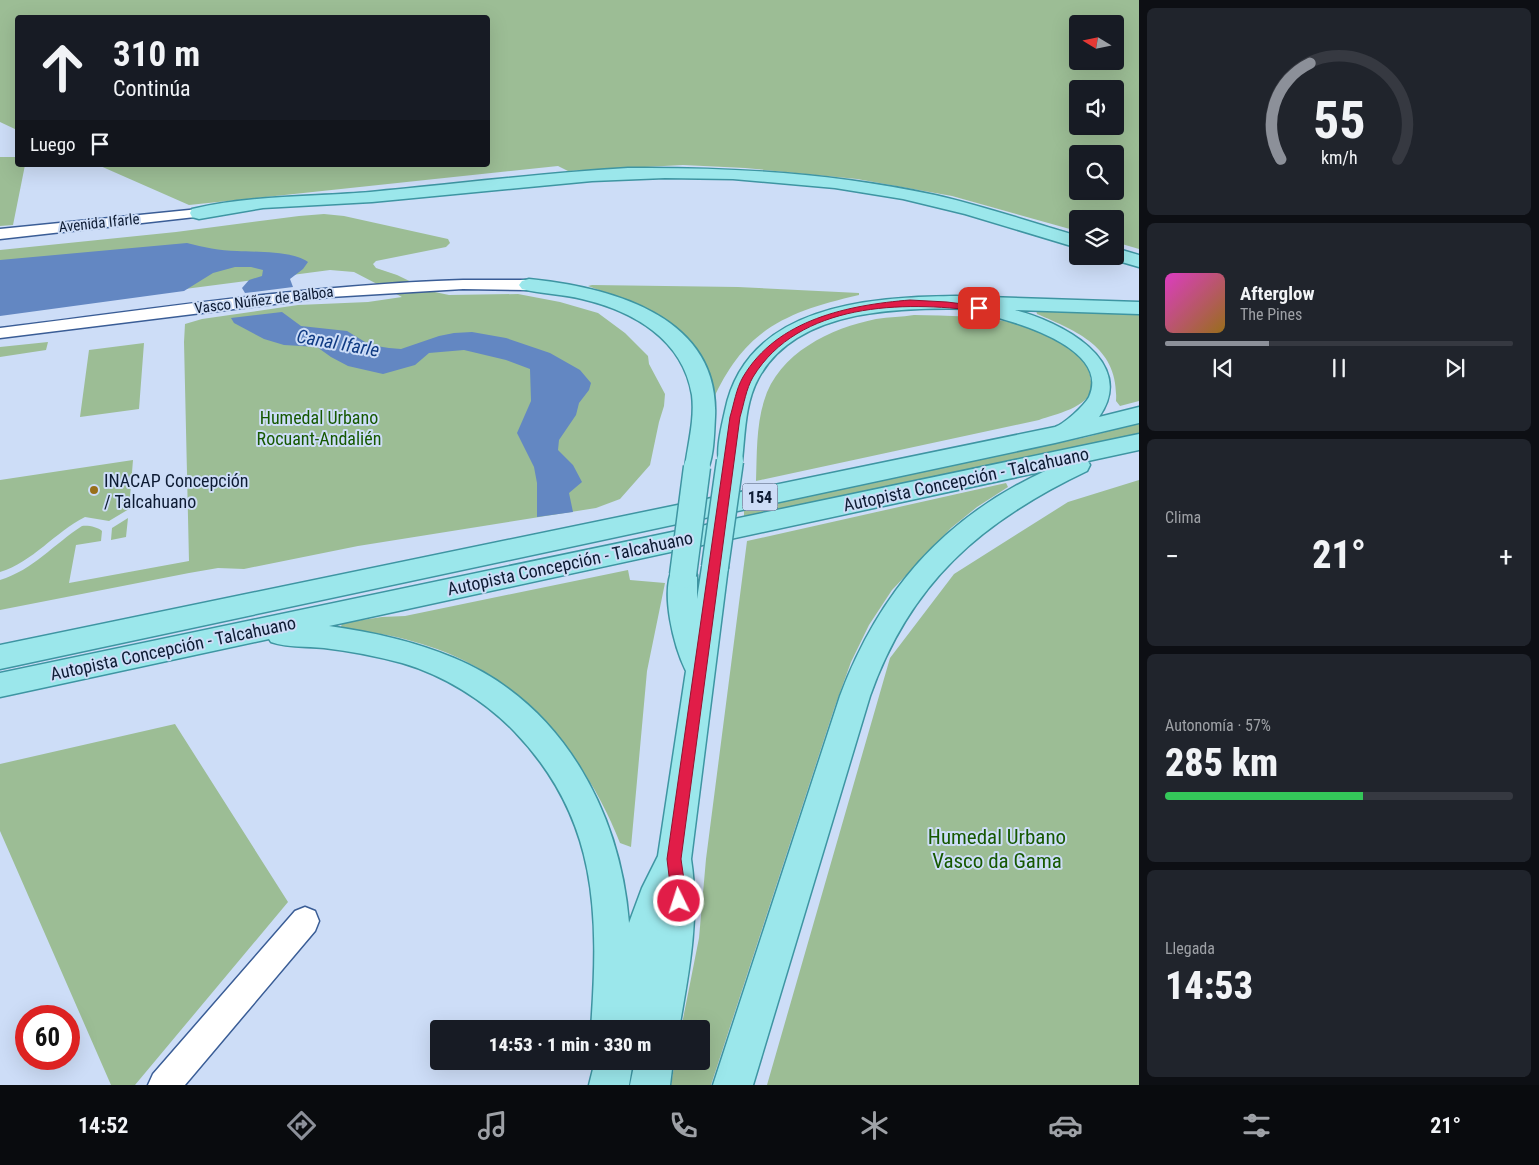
<!DOCTYPE html>
<html lang="es">
<meta charset="utf-8">
<style>
body{margin:0;font-family:"Roboto Condensed",sans-serif;background:#20242c;color:#f1f3f6;height:100vh;display:flex;flex-direction:column;font-size:19px;white-space:nowrap}
*{box-sizing:border-box;margin:0}
p{font-size:16px;color:#9ea1a6}
.icon{flex:none;width:28px;height:28px;fill:none;stroke:currentColor;stroke-width:2;stroke-linecap:round;stroke-linejoin:round}
.map{position:relative;flex:1;overflow:hidden}
.panel{display:flex;flex-direction:column;gap:8px;padding:8px;background:#0d0f14;width:400px}
.panel>*{flex:none}
.banner{position:absolute;left:15px;top:15px;width:475px;height:152px;border-radius:5px;box-shadow:0 5px 20px #0002;background:#171b24;color:#f1f3f6;overflow:hidden}
.needle{width:32px;rotate:280deg}
.buttons{position:absolute;left:1069px;top:15px;display:grid;gap:10px}
.buttons a{display:grid;place-items:center;width:55px;height:55px;border-radius:5px;background:#171b24;box-shadow:0 5px 20px #0002;font-size:25px}
.speed{position:absolute;left:15px;top:1005px;display:flex;gap:10px;font-size:25px;font-weight:700;text-align:center}
.speed>*{display:grid;place-content:center;width:65px;height:65px;border-radius:50%;background:#171b24;box-shadow:0 5px 20px #0002;line-height:1}
.speed .limit{border:8px solid #d22;background:#fff;color:#111}
.pin{position:absolute;display:grid;place-items:center;width:42px;height:42px;color:#fff;margin:-21px;border-radius:10px;box-shadow:0 2px 8px #0006}
.me{position:absolute;width:55px;margin:-28px;rotate:356deg;stroke-linejoin:round;filter:drop-shadow(0 0 4px #0008)}
.turn{display:flex;align-items:center;gap:18px;height:105px;padding:0 15px;font-size:22px}
.turn .icon{width:65px;height:65px;stroke-width:2.5}
.turn b{display:block;font-size:35px;line-height:42px}
.then{display:flex;align-items:center;height:48px;padding:0 15px;background:#0003;gap:10px;font-size:19px}
.big{font-size:38px;font-weight:800;line-height:1.1}
.panel .widget{flex:1;display:flex;flex-direction:column;justify-content:center;gap:8px;min-width:0;padding:0 18px;border-radius:8px;background:#20242c}
.panel .dial{align-items:center;gap:0}
.dial svg{height:130px;overflow:visible;fill:none;stroke:#363941;stroke-width:7;stroke-linecap:round;text-anchor:middle}
.dial text{fill:#f1f3f6;stroke:none}
.song{display:flex;align-items:center;gap:15px}
.cover{width:60px;height:60px;border-radius:8px;background:linear-gradient(135deg,hsl(310 70% 55%),hsl(40 70% 35%))}
.played{height:5px;border-radius:2px;background:linear-gradient(90deg,#8c9099 30%,#363941 30%)}
.keys{display:flex;justify-content:space-around;direction:ltr}
.heat{display:flex;justify-content:space-between;align-items:center;font-size:28px;direction:ltr}
.charge{height:8px;border-radius:4px;background:linear-gradient(90deg,#34c759 57%,#363941 0)}
.trip{position:absolute;left:430px;top:1020px;width:280px;height:50px;border-radius:5px;background:#171b24;box-shadow:0 5px 20px #0002;font-weight:800;line-height:50px;text-align:center}
.menu{display:flex;height:80px;justify-content:space-around;align-items:center;background:#090b0e;color:#9ea1a6}
.menu .icon{width:35px;height:35px}
.menu .active{color:#8c9099}
.menu b{font-size:22px;color:#f1f3f6}
main{display:flex;flex:1;min-height:0}
.map>svg:first-child{display:block}
</style>
<main>
<div class="map">
<svg width="1139" height="1085" viewBox="0 0 1139 1085">
<rect width="100%" height="100%" fill="#cdddf7"/>
<!-- green -->
<path fill="#9cbd95" fill-rule="evenodd" d="M 0,0 L 1139,0 L 1139,249 L 1115,242 L 1115,219 L 1078,219 L 1077,231 L 952,196 L 857,179 L 745,168 L 683,165 L 568,171 L 558,166 L 189,205 L 98,165 L 488,165 L 488,18 L 18,18 L 17,130 L 0,122 ZM 1078,24 L 1115,24 L 1115,61 L 1078,61 ZM 1078,89 L 1115,89 L 1115,126 L 1078,126 ZM 1078,154 L 1115,154 L 1115,191 L 1078,191 Z
M 0,157 L 17,157 L 18,165 L 25,165 L 13,225 L 0,226 Z
M 324,214 L 344,216 L 448,239 L 450,243 L 446,247 L 376,261 L 373,264 L 376,268 L 397,275 L 430,291 L 449,295 L 518,294 L 560,302 L 598,313 L 625,333 L 648,356 L 649,364 L 665,394 L 664,406 L 659,422 L 650,465 L 620,499 L 596,508 L 358,546 L 244,569 L 218,568 L 189,573 L 0,610 L 0,580 C 33,570 54,544 82,526 C 88,525 98,527 102,531 L 101,541 L 76,545 L 69,583 L 189,561 L 184,342 L 185,324 L 202,319 L 298,305 L 368,302 L 402,297 L 354,272 L 330,270 L 0,313 L 0,250 L 176,232 L 299,216 Z
M 592,285 L 738,287 L 859,293 L 859,295 C 786,312 745,329 713,400 L 645,309 L 626,300 L 588,286 Z
M 1036,310 L 1139,315 L 1139,401 L 1120,406 L 1116,401 C 1119,348 1079,332 1037,314 Z
M 914,315 C 965,316 1027,315 1070,349 C 1079,356 1087,363 1090,375 C 1090,379 1092,384 1092,387 C 1089,408 1055,414 1039,420 L 756,481 C 757,455 756,427 764,401 C 778,353 831,328 876,319 C 889,317 902,317 914,315 Z
M 48,342 L 46,350 L 0,357 L 0,347 Z
M 144,343 L 139,409 L 80,417 L 89,350 Z
M 1139,423 L 1139,433 L 834,500 L 744,516 L 744,509 L 1087,437 Z
M 133,460 L 129,509 L 109,521 L 85,517 C 55,532 33,562 0,572 L 0,480 Z
M 1139,480 L 1139,1085 L 767,1085 L 890,658 L 954,574 L 1068,502 Z
M 1006,483 L 1008,487 L 977,507 L 951,528 L 892,590 L 869,625 L 851,662 L 834,709 L 711,1085 L 671,1085 L 675,1061 L 701,1061 L 701,1029 L 681,1029 L 699,938 L 706,859 L 747,541 Z
M 128,518 L 126,537 L 111,540 L 112,528 Z
M 628,570 L 630,580 L 665,583 L 647,671 L 631,847 L 620,843 C 587,759 524,680 437,649 C 417,642 396,636 374,633 C 363,631 351,632 341,627 L 342,623 L 382,617 L 405,616 Z
M 175,724 L 288,902 L 135,1085 L 111,1085 L 0,831 L 0,764 Z"/>
<!-- water -->
<path fill="#6387c2" d="M 187,243 C 203,247 220,251 237,251 C 256,252 293,251 308,262 L 303,269 L 290,279 L 293,287 L 245,293 L 242,288 L 249,280 L 262,276 L 263,270 L 251,267 L 235,267 L 213,273 L 184,291 L 0,316 L 0,260 Z
M 282,312 L 301,326 L 347,331 L 370,345 L 389,348 L 401,349 L 439,336 L 454,333 L 472,332 L 506,338 L 550,353 L 580,370 L 591,383 L 589,390 L 579,403 L 576,415 L 559,440 L 558,450 L 573,465 L 582,482 L 569,493 L 573,512 L 537,517 L 537,483 L 534,467 L 517,433 L 531,401 L 530,369 L 506,360 L 464,350 L 429,353 L 415,365 L 383,374 L 348,366 L 331,357 L 317,347 L 284,345 L 264,339 L 234,323 L 231,318 Z"/>
<g fill="none" stroke-linecap="round" stroke-linejoin="round">
<!-- minor casing -->
<g stroke="#3a5d96" stroke-width="3">
<path id="minor" d="M 199,209 L 204,210 L 206,213 L 204,216 L 0,239 L 0,229 Z
M 463,280 L 529,280 L 535,282 L 537,285 L 535,288 L 529,290 L 463,289 L 330,297 L 0,338 L 0,328 C 154,309 307,285 463,280 Z
M 305,907 L 315,911 L 319,921 L 315,931 L 185,1085 L 148,1085 L 153,1074 L 295,911 Z"/>
</g>
<!-- major casing -->
<g stroke="#3e95a2" stroke-width="3">
<path id="major" d="M 628,168 C 732,167 833,173 935,195 C 983,206 1030,222 1078,236 L 1078,248 L 965,214 L 903,199 L 835,188 L 733,179 L 665,178 L 592,181 L 372,202 L 263,208 L 199,219 L 192,217 L 190,213 L 192,209 C 251,195 311,197 370,192 C 456,184 542,173 628,168 Z
M 1115,248 L 1139,255 L 1139,267 L 1108,258 L 1107,256 L 1115,256 Z
M 529,279 C 609,287 720,315 715,417 C 714,434 714,459 706,473 L 697,475 L 688,473 L 685,467 C 688,444 695,419 692,395 C 683,339 633,311 582,299 C 562,294 542,294 522,289 L 519,285 L 522,281 Z
M 956,296 L 1139,302 L 1139,314 L 1015,310 C 1058,321 1139,360 1099,417 L 1139,407 L 1139,423 L 1055,443 L 0,669 L 0,645 L 1055,427 C 1064,424 1084,406 1089,397 C 1110,351 1025,325 995,317 L 992,313 L 994,309 C 919,308 800,301 758,379 C 745,403 745,434 742,461 L 739,467 L 730,469 L 721,467 C 714,455 722,425 725,411 C 746,305 869,297 956,296 Z
M 1139,434 L 1139,450 L 1088,461 L 1090,465 L 1087,471 C 980,522 910,583 870,696 L 753,1085 L 713,1085 L 840,696 C 879,592 943,518 1045,471 L 329,626 C 372,632 414,641 454,658 C 562,703 620,811 629,923 L 642,888 L 658,856 L 686,671 C 674,647 660,592 673,568 L 683,565 L 693,568 L 697,575 L 697,599 L 702,567 L 706,560 L 715,557 L 724,560 L 728,567 L 691,859 C 700,917 689,972 679,1029 L 641,1029 L 651,977 L 641,1029 L 591,1029 C 599,914 599,819 514,731 C 484,700 443,675 402,663 C 376,656 350,651 324,648 C 306,646 288,648 271,642 L 269,639 L 0,697 L 0,673 Z
M 595,1061 L 633,1061 L 629,1085 L 589,1085 Z
M 635,1061 L 673,1061 L 670,1085 L 630,1085 Z"/>
</g>
<!-- minor -->
<use href="#minor" fill="#fff" fill-rule="evenodd"/>
<!-- major -->
<use href="#major" fill="#9be7eb" fill-rule="evenodd"/>
<!-- major-bridge casing -->
<g stroke="#3e95a2" stroke-width="29" stroke-linecap="butt">
<path id="major-bridge" d="M 715,567 L 730,461
M 683,575 L 697,467"/>
</g>
<!-- major-bridge -->
<use href="#major-bridge" stroke="#9be7eb" stroke-width="26"/>
</g>
<!-- route -->
<path fill="#e11d48" stroke="#92132f" d="M 910,300 L 947,302 L 979,306 L 984,308 L 979,311 C 903,301 799,302 753,377 C 746,389 744,404 740,417 L 681,859 L 687,901 L 685,907 L 679,909 L 674,907 L 672,901 L 667,859 L 730,417 C 734,404 736,389 743,377 C 777,319 849,305 910,300 Z"/>
<!-- markers -->
<circle fill="#986f1b" stroke="#cdddf7" stroke-width="2" cx="94" cy="490" r="5"/>
<g text-anchor="middle" dominant-baseline="central" stroke-width="4" stroke-linejoin="round" paint-order="stroke">
<!-- far-street labels -->
<g font-size="15" fill="#0d1b33" stroke="#cdddf7">
<text transform="translate(99 223) rotate(-6)">Avenida Ifarle</text>
<text transform="translate(264 300) rotate(-7)">Vasco Núñez de Balboa</text>
</g>
<!-- shield labels -->
<rect fill="#cdddf7" stroke="#47556e" stroke-width="1" x="742.5" y="483.5" width="35" height="27" rx="4"/>
<g font-size="16" font-weight="bold" fill="#0d1b33">
<text x="760" y="497">154</text>
</g>
<!-- park labels -->
<g font-size="18" fill="#165801" stroke="#cdddf7">
<text x="319" y="417">Humedal Urbano<tspan x="319" dy="21">Rocuant-Andalién</tspan></text>
</g>
<!-- street labels -->
<g font-size="18" fill="#0d1b33" stroke="#cdddf7">
<text transform="translate(966 479) rotate(-12)">Autopista Concepción - Talcahuano</text>
<text transform="translate(570 563) rotate(-12)">Autopista Concepción - Talcahuano</text>
<text transform="translate(173 648) rotate(-12)">Autopista Concepción - Talcahuano</text>
</g>
<!-- poi labels -->
<g font-size="18" fill="#0d1b33" stroke="#cdddf7" text-anchor="start">
<text x="104" y="480">INACAP Concepción<tspan x="104" dy="21">/ Talcahuano</tspan></text>
</g>
<!-- water labels -->
<g font-size="19" font-style="italic" fill="#103b83" stroke="#cdddf7">
<text transform="translate(338 343) rotate(10)">Canal Ifarle</text>
</g>
<!-- near-park labels -->
<g font-size="21" fill="#165801" stroke="#cdddf7">
<text x="997" y="837">Humedal Urbano<tspan x="997" dy="24">Vasco da Gama</tspan></text>
</g>
</g>
</svg>
<div class="buttons">
<a><svg class="needle" viewBox="-14 -14 28 28"><path d="M0-13l5 13h-10z" fill="#e53935"/><path d="M0 13l5-13h-10z" fill="#9ea1a6"/></svg></a>
<a><svg class="icon" aria-label="sound" viewBox="0 0 24 24"><path d="M4 9h4l5-4v14l-5-4H4zM17 9q2 3 0 6"/></svg></a>
<a><svg class="icon" aria-label="search" viewBox="0 0 24 24"><circle cx="10" cy="10" r="6"/><path d="M15 15l6 6"/></svg></a>
<a><svg class="icon" aria-label="layers" viewBox="0 0 24 24"><path d="M12 4l9 5-9 5-9-5zM3 14l9 5 9-5"/></svg></a>
</div>
<div class="speed"><div class="limit">60</div></div>
<div class="pin" style="left:979px;top:308px;background:#d93025"><svg class="icon" aria-label="arrive" viewBox="0 0 24 24"><path d="M6 21V4h12l-3 4 3 4H6"/></svg></div>
<svg class="me" style="left:679px;top:901px" viewBox="-20 -20 40 40"><circle r="17" fill="#e11d48" stroke="#fff" stroke-width="3"/><path d="M0-11L8 9 0 5-8 9z" fill="#fff"/></svg>
<div class="trip">14:53 · 1 min · 330 m</div>
<div class="banner">
<div class="turn"><svg class="icon" aria-label="ahead" viewBox="0 0 24 24"><path d="M12 20V5M6 11l6-6 6 6"/></svg><div><b>310 m</b>Continúa</div></div>
<div class="then">Luego<svg class="icon" aria-label="arrive" viewBox="0 0 24 24"><path d="M6 21V4h12l-3 4 3 4H6"/></svg></div>
</div>
</div>
<section class="panel">
<div class="widget dial"><svg viewBox="0 0 100 80">
<path d="M14 69A42 42 0 1 1 86 69"/>
<path d="M14 69A42 42 0 0 1 32 10" stroke="#8c9099"/>
<text x="50" y="56" font-size="32" font-weight="700">55</text>
<text x="50" y="72" font-size="11">km/h</text>
</svg></div>
<div class="widget">
<div class="song"><i class="cover"></i><div><b>Afterglow</b><p>The Pines</p></div></div>
<div class="played"></div>
<div class="keys"><svg class="icon" aria-label="previous" viewBox="0 0 24 24"><path d="M18 5L8 12l10 7zM5 5v14"/></svg><svg class="icon" aria-label="pause" viewBox="0 0 24 24"><path d="M8 5v14M16 5v14"/></svg><svg class="icon" aria-label="next" viewBox="0 0 24 24"><path d="M6 5l10 7-10 7zM19 5v14"/></svg></div>
</div>
<div class="widget"><p>Clima</p>
<div class="heat"><a>−</a><b class="big">21°</b><a>+</a></div>
</div>
<div class="widget"><p>Autonomía · 57%</p><b class="big">285 km</b><div class="charge"></div></div>
<div class="widget"><p>Llegada</p><b class="big">14:53</b></div>
</section>
</main>
<nav class="menu">
<b>14:52</b>
<svg class="icon active" aria-label="directions" viewBox="0 0 24 24"><path d="M12 3l9 9-9 9-9-9zM9 14v-3h6M13 9l2 2-2 2"/></svg>
<svg class="icon" aria-label="music" viewBox="0 0 24 24"><path d="M9 18V5l10-2v13"/><circle cx="6" cy="18" r="3"/><circle cx="16" cy="16" r="3"/></svg>
<svg class="icon" aria-label="phone" viewBox="0 0 24 24"><path d="M5 4h4l2 5-3 2q2 4 5 5l2-3 5 2v4C11 20 4 13 5 4z"/></svg>
<svg class="icon" aria-label="climate" viewBox="0 0 24 24"><path d="M12 3v18M4 7l16 10M4 17L20 7"/></svg>
<svg class="icon" aria-label="car" viewBox="0 0 24 24"><path d="M5 17H2v-5l4-1 3-4h7l3 4 3 1v5h-3M9 17h6M6 11h13"/><circle cx="7" cy="17" r="2"/><circle cx="17" cy="17" r="2"/></svg>
<svg class="icon" aria-label="filters" viewBox="0 0 24 24"><path d="M4 7h16M4 17h16"/><circle cx="9" cy="7" r="2"/><circle cx="15" cy="17" r="2"/></svg>
<b>21°</b>
</nav>
